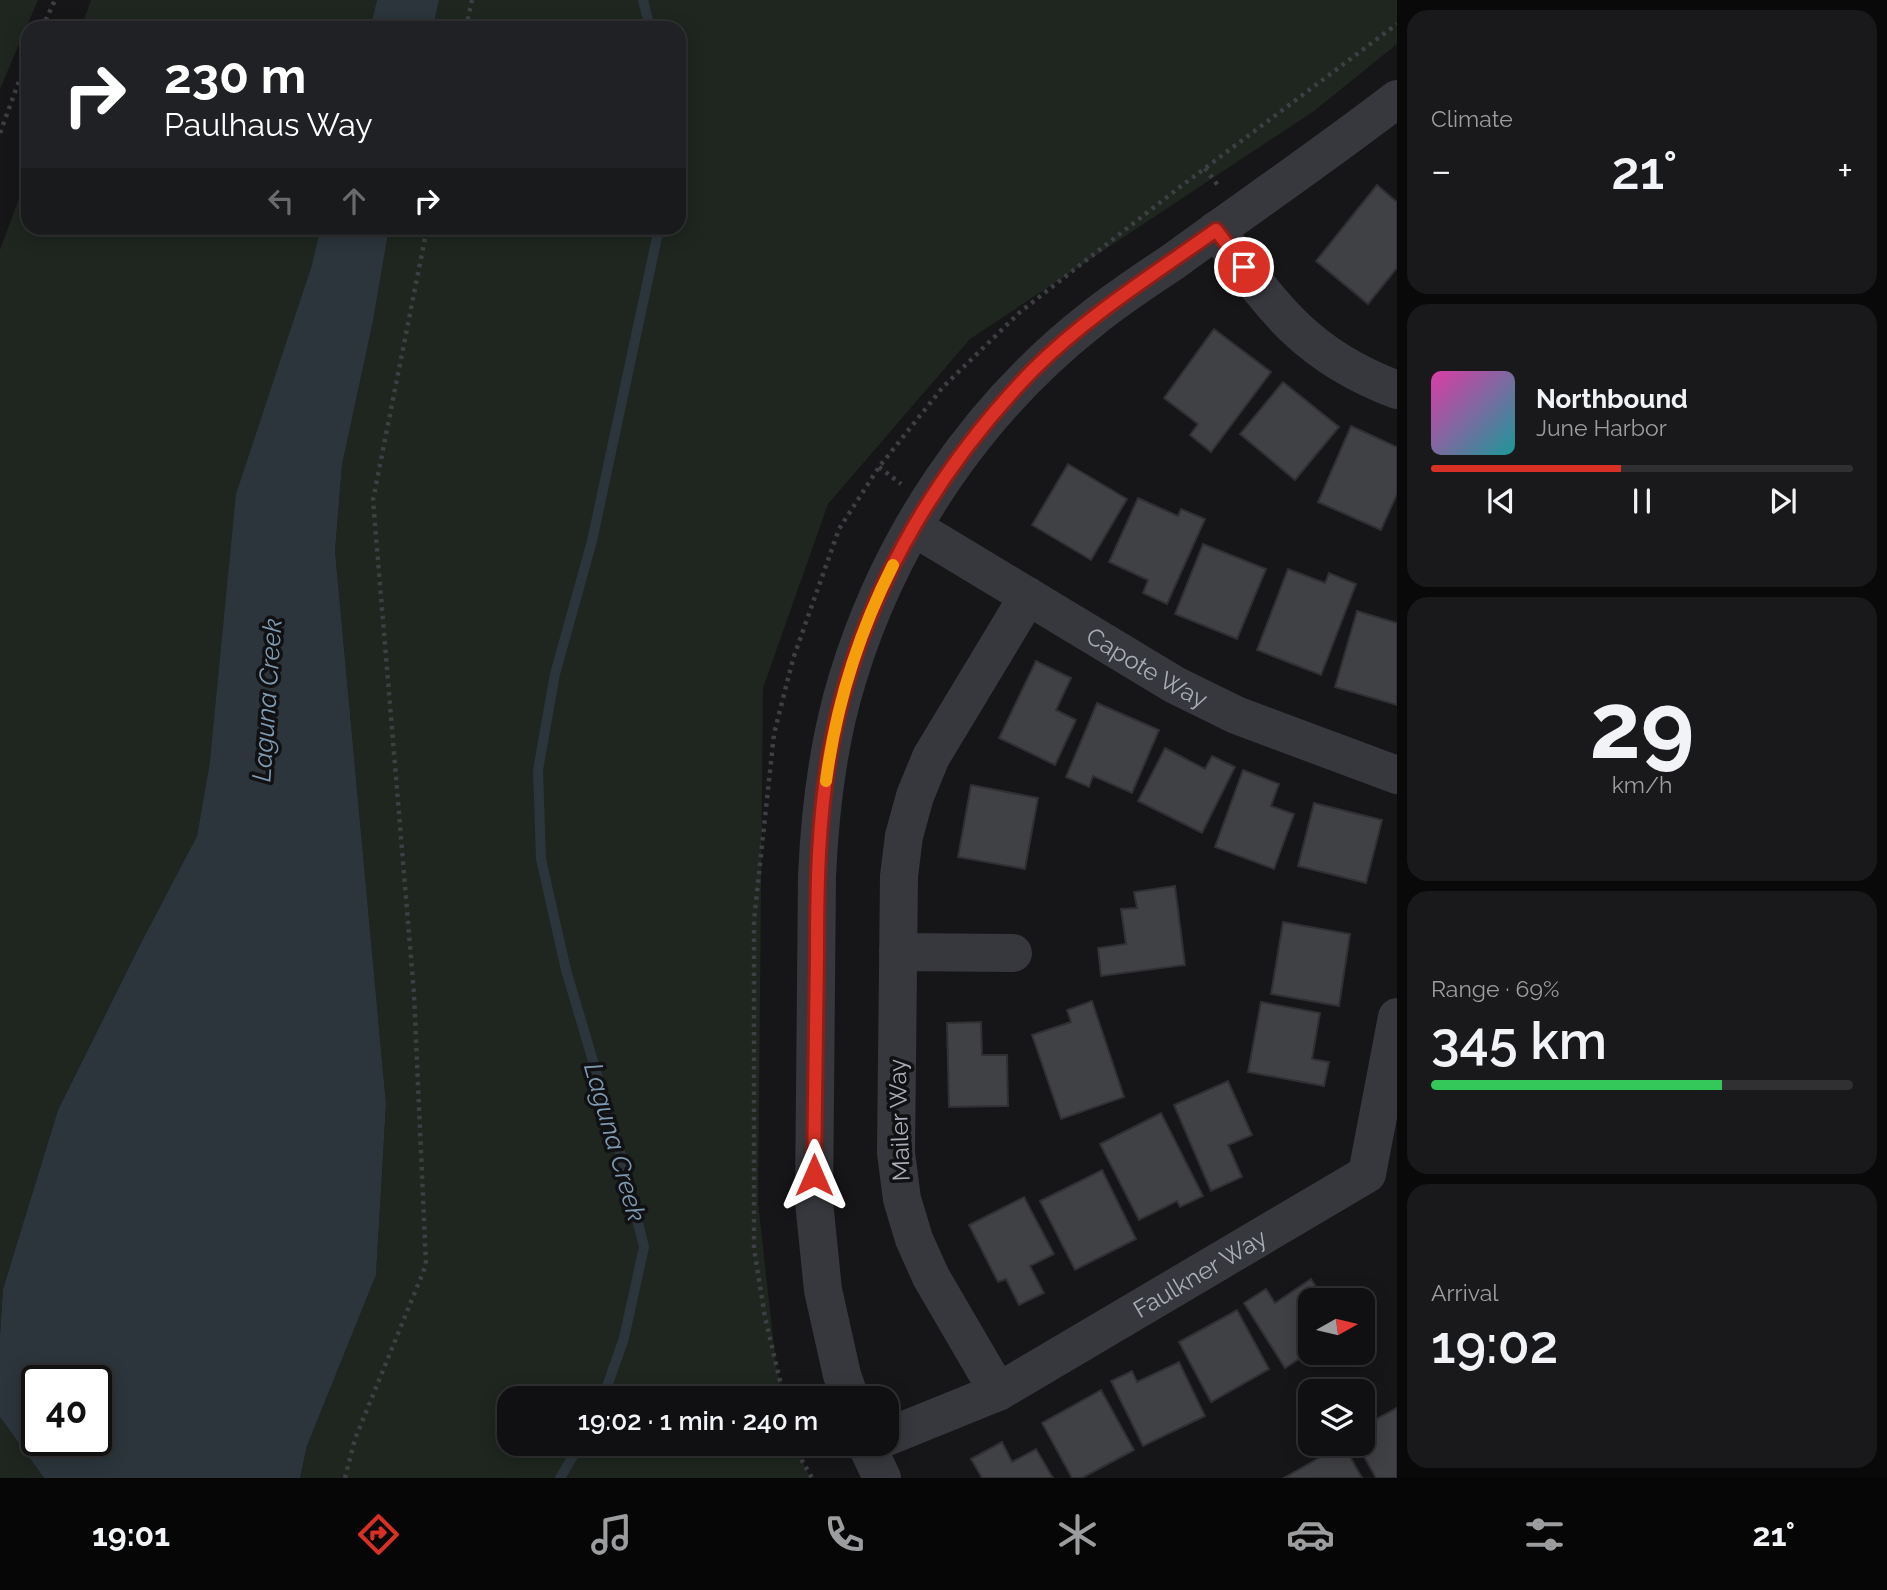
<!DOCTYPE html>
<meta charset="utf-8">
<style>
body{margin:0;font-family:Raleway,sans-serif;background:#19191b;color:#f1f3f6;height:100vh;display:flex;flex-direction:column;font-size:26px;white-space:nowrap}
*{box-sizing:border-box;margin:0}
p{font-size:23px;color:#9c9d9f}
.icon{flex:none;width:38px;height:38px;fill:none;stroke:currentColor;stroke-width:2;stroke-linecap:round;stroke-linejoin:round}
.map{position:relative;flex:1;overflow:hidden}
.drawer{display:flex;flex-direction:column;gap:10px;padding:10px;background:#09090a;width:490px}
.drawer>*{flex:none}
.banner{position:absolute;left:21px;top:21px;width:665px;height:214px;border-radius:21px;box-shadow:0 4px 18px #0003,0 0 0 2px #303032;background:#202124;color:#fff;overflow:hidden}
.needle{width:46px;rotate:82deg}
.fabs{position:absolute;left:1298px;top:1288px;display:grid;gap:14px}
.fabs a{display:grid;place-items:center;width:77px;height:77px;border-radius:14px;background:#101012;box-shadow:0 4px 18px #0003,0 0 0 2px #303032;font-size:35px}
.speed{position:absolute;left:21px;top:1365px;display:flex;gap:14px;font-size:35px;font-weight:700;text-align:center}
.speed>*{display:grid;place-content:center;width:91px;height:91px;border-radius:50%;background:#101012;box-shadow:0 4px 18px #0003,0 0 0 2px #303032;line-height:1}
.speed .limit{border:4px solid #111;border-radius:10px;background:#fff;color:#111}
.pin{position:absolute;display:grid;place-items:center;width:60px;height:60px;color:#fff;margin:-30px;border:4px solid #fff;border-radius:50%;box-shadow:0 2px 7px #0007}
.me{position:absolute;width:77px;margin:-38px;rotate:0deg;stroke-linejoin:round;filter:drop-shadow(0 0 5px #0008)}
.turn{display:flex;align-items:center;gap:24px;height:147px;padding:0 28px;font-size:32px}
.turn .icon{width:91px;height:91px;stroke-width:2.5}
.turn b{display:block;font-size:49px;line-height:60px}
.lanes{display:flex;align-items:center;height:66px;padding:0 28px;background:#0003;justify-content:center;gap:35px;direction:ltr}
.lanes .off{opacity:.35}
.big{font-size:52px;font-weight:600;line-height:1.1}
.drawer .widget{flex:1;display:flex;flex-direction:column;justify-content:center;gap:10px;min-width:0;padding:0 24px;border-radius:21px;background:#19191b}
.drawer .dial{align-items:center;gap:0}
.dial b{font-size:91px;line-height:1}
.song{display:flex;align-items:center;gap:21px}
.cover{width:84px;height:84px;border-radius:10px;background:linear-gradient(135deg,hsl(320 70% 55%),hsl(180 70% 35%))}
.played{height:7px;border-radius:4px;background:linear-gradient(90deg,#d93025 45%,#303032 45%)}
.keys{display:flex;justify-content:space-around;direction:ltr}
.heat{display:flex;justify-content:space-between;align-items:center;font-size:38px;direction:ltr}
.charge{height:10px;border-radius:5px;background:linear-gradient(90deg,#34c759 69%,#303032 0)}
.trip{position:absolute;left:497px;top:1386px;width:402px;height:70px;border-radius:21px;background:#101012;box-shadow:0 4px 18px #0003,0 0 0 2px #303032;font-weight:600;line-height:70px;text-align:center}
.tab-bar{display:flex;height:112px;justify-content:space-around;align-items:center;background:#060607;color:#9c9d9f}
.tab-bar .icon{width:49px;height:49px}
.tab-bar .on{color:#d93025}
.tab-bar b{font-size:32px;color:#f1f3f6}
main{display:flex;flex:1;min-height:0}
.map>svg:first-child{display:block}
</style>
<main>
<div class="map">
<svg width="1397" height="1478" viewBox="0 0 1397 1478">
<rect width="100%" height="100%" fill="#161618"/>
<!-- green -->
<path fill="#1e261f" d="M 0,0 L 38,0 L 0,89 Z
M 91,0 L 377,0 L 370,28 L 81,28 Z
M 439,0 L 1397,0 L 1397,44 L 1314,111 L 970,339 L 828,504 L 763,688 L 758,1202 L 776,1365 L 784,1398 L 509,1398 L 509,1444 L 795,1444 L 810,1478 L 300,1478 L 307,1446 L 376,1275 L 386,1104 L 335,551 L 342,465 L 373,321 L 389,228 L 679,228 L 679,28 L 433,28 Z
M 28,174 L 28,228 L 321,228 L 210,761 L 197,836 L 142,941 L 58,1110 L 3,1289 L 0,1335 L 0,250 Z
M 0,1417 L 44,1478 L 0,1478 Z"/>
<!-- water -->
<path fill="#2c353c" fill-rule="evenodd" d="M 377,0 L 439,0 L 433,28 L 370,28 Z
M 321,228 L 389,228 L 373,321 L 342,465 L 335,551 L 386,1104 L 376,1275 L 307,1446 L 300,1478 L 44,1478 L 0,1417 L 0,1335 L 3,1289 L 58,1110 L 142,941 L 197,836 L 210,761 L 236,494 L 311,268 ZM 37,1381 L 96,1381 L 96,1440 L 37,1440 Z"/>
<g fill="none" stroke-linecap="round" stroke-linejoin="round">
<!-- stream -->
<path stroke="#2c353c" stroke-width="10" d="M 643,0 L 650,28
M 603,1398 L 624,1338 L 644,1247 L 624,1166 L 566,970 L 541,859 L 538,770 L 555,674 L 592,541 L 659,228
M 560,1478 L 580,1444"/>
</g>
<!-- building -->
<path fill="#404145" stroke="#303034" stroke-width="2" d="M 1377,185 L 1397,202 L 1397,268 L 1368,304 L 1316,261 Z
M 1214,329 L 1271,372 L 1211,452 L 1190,435 L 1198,424 L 1164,398 Z
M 1283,382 L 1339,427 L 1295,480 L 1240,434 Z
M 1351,426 L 1397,447 L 1397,494 L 1381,530 L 1318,502 Z
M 1068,464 L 1127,499 L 1091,560 L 1032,525 Z
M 1138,498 L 1178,516 L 1181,509 L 1205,519 L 1167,604 L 1143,593 L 1148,580 L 1109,562 Z
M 1203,544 L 1266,569 L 1237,639 L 1175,614 Z
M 1288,569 L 1325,583 L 1329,573 L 1356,584 L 1321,675 L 1257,650 Z
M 1357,611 L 1397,623 L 1397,705 L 1335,687 Z
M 1036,661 L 1071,678 L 1056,710 L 1076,720 L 1055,765 L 999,738 Z
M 1097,703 L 1159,730 L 1132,793 L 1093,776 L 1089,787 L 1066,777 Z
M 1165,748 L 1205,769 L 1212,756 L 1235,767 L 1202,833 L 1138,801 Z
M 1243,770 L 1279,784 L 1271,806 L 1294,814 L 1274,869 L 1215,847 Z
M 971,785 L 1038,798 L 1025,869 L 958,857 Z
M 1314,803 L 1382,820 L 1366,883 L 1298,866 Z
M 1175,886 L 1185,965 L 1101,976 L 1098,948 L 1126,944 L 1121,909 L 1137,908 L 1134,892 Z
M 1283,922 L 1350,934 L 1339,1006 L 1271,994 Z
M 1092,1001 L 1124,1097 L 1061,1119 L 1032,1035 L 1071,1022 L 1067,1010 Z
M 1261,1002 L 1320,1013 L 1312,1059 L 1329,1062 L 1324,1086 L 1248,1072 Z
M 981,1022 L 982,1055 L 1007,1055 L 1008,1106 L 949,1107 L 947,1023 Z
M 1228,1081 L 1252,1135 L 1228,1145 L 1242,1177 L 1211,1191 L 1174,1105 Z
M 1161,1113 L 1203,1196 L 1180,1207 L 1177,1201 L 1139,1220 L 1100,1144 Z
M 1102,1170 L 1136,1239 L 1075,1270 L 1040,1201 Z
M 1024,1197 L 1054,1254 L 1030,1266 L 1044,1293 L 1019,1305 L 1006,1279 L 998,1282 L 969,1225 Z
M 1311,1279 L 1324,1300 L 1311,1300 L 1311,1351 L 1285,1368 L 1244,1303 L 1266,1289 L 1275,1303 Z
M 1237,1310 L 1269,1369 L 1211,1402 L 1179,1342 Z
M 1179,1362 L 1205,1416 L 1143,1446 L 1111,1381 L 1132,1371 L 1137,1382 Z
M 1101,1390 L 1134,1450 L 1082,1478 L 1072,1478 L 1042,1423 Z
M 1397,1408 L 1397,1478 L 1376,1478 L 1357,1444 L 1363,1444 L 1363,1426 Z
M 1002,1442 L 1012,1462 L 1036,1449 L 1053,1478 L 982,1478 L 971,1459 Z
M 1343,1444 L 1362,1478 L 1284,1478 Z"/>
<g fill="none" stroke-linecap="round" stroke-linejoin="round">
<!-- path -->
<path stroke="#3d3f44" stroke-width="4.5" stroke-dasharray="3.5 5" stroke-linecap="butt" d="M 42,28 L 55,0
M 466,28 L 472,0
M 0,133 L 28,57
M 1205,168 L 1219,187
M 879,467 L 901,484
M 784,1398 L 765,1317 L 754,1249 L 754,920 L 774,734 L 793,659 L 839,529 L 879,467 L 943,387 L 1020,312 L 1176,190 L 1397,24
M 795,1444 L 797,1452 L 812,1478
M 345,1478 L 355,1439 L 426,1265 L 414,994 L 373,500 L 427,228"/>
<!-- minor -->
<g stroke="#37383d" stroke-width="38">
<path d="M 1216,230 C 1272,306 1304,355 1397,390"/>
<path id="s1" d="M 913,527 L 1175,685 L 1236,715 L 1397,775"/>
<path d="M 898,952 L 1013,953"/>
<path d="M 998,1392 L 931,1277 L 914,1239 L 902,1199 L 896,1153 L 899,876 L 904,836 L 915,796 L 931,757 L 1028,596"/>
<path d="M 850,1398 L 842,1375 L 823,1290 L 814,1202 L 817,876 C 820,809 828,741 848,677 C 891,537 976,410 1092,319 C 1118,298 1146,280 1174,261 C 1248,207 1324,155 1397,99"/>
<path id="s2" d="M 887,1437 L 998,1392 L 1367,1174 L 1397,1017"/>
<path d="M 866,1444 L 882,1478"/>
</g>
</g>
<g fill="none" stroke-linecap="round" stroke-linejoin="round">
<!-- route casing -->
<g stroke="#8d1f18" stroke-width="18">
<path id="route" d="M 814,1175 C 815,1102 816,1028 817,955 C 817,887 818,820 830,752 C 856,607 931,475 1033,370 C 1087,316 1154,274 1216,230 L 1244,267"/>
</g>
<!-- route -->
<use href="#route" stroke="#d93025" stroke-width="12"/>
<!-- slow -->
<path stroke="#f59e0b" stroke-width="12" d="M 826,781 C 836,706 859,632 893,565"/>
</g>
<g text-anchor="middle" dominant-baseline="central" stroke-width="7" stroke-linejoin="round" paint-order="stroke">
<!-- street labels -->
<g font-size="24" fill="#a8adb8" stroke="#111113">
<text stroke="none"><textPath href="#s1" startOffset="273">Capote Way</textPath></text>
<text transform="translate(899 1120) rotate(-92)">Mailer Way</text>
<text stroke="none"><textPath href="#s2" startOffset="354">Faulkner Way</textPath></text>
</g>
<!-- water labels -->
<g font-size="26" font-style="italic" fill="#7f9bb3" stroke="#111113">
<text transform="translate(267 700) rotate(-86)">Laguna Creek</text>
<text transform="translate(615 1142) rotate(74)">Laguna Creek</text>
</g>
</g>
</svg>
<div class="fabs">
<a><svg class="needle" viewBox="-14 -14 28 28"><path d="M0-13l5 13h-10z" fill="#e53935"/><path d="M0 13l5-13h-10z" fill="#9c9d9f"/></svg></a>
<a><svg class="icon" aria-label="layers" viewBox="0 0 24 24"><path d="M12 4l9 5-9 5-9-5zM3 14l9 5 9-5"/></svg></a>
</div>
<div class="speed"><div class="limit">40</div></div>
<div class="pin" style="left:1244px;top:267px;background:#d93025"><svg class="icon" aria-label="arrive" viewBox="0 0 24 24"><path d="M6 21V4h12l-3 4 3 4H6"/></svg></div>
<svg class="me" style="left:814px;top:1175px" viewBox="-20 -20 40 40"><path d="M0-17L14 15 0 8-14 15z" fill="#d93025" stroke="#fff" stroke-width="4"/></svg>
<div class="trip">19:02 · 1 min · 240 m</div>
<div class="banner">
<div class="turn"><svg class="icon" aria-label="right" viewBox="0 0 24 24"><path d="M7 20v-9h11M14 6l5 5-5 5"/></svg><div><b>230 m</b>Paulhaus Way</div></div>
<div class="lanes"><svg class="icon off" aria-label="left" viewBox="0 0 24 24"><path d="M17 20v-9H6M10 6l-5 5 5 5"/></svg><svg class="icon off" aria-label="ahead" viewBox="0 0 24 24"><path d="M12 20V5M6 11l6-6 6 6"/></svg><svg class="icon" aria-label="right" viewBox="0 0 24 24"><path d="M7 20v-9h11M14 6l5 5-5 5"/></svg></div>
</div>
</div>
<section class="drawer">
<div class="widget"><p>Climate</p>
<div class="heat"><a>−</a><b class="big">21°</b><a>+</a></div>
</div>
<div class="widget">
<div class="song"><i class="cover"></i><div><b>Northbound</b><p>June Harbor</p></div></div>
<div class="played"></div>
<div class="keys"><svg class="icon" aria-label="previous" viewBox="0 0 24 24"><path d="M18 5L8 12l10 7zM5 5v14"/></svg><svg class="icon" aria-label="pause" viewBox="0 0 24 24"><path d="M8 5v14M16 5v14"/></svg><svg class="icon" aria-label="next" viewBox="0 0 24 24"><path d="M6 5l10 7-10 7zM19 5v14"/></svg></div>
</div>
<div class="widget dial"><b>29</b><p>km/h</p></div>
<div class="widget"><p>Range · 69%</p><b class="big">345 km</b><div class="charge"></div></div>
<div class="widget"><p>Arrival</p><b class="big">19:02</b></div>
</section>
</main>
<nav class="tab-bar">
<b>19:01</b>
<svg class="icon on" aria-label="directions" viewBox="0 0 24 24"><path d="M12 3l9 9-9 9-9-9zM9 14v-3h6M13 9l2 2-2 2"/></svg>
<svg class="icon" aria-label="music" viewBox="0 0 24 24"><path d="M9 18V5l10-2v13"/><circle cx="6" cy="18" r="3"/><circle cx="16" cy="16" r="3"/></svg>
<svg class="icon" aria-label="phone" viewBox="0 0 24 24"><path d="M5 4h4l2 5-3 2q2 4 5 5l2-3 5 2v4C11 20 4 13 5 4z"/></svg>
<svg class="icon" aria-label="climate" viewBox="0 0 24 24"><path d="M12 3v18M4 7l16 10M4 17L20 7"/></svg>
<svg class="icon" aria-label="car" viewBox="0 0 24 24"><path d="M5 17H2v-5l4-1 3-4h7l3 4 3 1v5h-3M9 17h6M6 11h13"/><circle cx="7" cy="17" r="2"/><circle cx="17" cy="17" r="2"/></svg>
<svg class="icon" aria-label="filters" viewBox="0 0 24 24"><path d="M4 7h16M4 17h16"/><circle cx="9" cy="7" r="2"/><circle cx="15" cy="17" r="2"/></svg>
<b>21°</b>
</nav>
